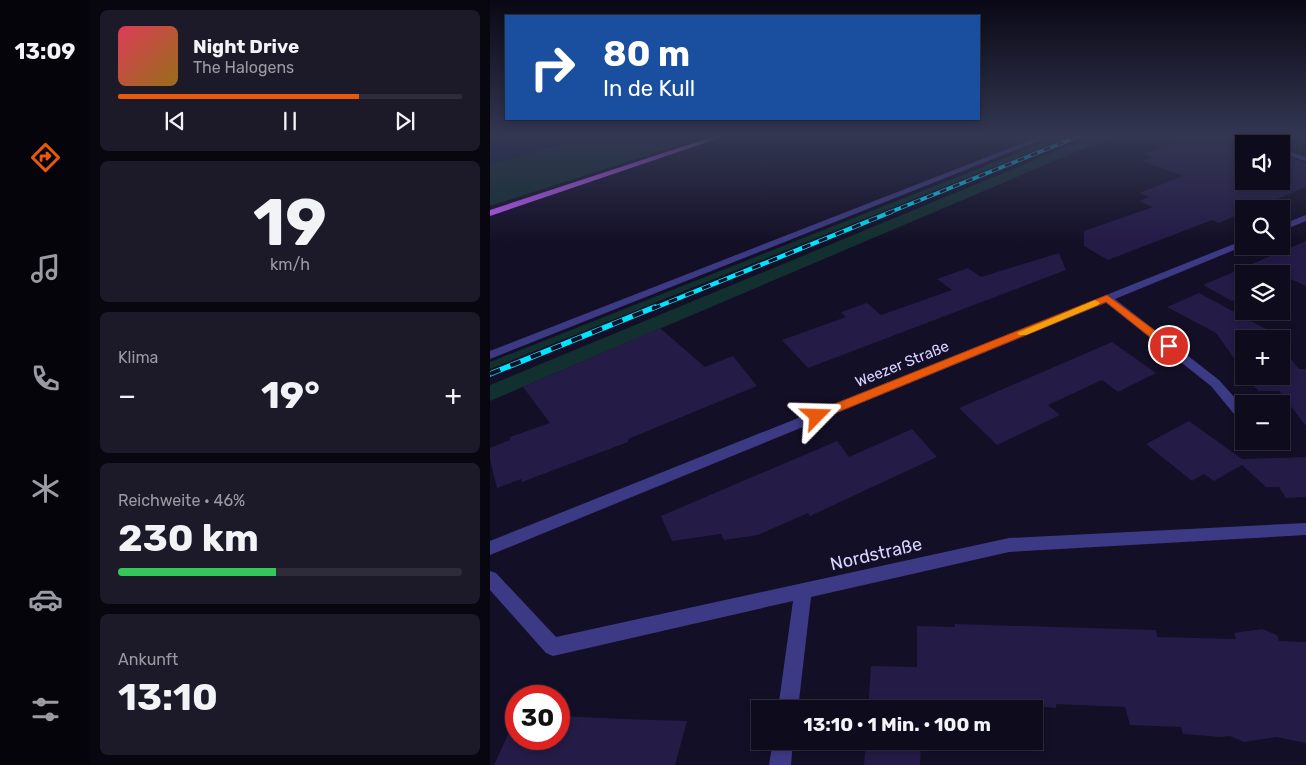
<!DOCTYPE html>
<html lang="de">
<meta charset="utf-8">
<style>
body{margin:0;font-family:Rubik,sans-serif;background:#1c1929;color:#f1f3f6;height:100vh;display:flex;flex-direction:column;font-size:19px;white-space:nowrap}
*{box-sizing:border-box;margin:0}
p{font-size:16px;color:#9b9ba3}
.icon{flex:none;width:28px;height:28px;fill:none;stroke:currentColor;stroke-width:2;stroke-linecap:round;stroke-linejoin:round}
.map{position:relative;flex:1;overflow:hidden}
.side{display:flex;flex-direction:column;gap:10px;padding:10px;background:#08060f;width:400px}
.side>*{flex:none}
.top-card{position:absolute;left:15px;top:15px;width:475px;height:105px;border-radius:0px;box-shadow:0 2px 8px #0003,0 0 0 1px #2e2b3b;background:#1a4fa0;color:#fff;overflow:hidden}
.tools{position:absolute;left:745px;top:135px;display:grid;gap:10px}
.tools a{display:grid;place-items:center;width:55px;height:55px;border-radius:0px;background:#0e0b1c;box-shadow:0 2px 8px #0003,0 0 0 1px #2e2b3b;font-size:25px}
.speed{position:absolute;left:15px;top:685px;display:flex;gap:10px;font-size:25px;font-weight:700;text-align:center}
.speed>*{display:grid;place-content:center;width:65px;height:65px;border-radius:50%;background:#0e0b1c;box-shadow:0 2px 8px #0003,0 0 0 1px #2e2b3b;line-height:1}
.speed .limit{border:8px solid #d22;background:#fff;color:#111}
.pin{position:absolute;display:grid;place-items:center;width:42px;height:42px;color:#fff;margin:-21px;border:2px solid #fff;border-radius:50%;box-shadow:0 1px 5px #0007}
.me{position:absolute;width:55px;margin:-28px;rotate:68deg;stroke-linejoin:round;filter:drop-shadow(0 0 4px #0008)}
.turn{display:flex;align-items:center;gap:18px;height:105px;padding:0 15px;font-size:22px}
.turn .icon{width:65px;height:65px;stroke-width:2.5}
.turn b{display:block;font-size:35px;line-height:42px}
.big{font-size:38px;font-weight:700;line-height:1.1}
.side .card{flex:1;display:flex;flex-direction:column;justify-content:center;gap:8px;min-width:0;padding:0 18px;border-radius:8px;background:#1c1929}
.side .dial{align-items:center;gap:0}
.dial b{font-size:65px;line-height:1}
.song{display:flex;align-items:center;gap:15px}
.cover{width:60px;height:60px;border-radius:8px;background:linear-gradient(135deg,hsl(350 70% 55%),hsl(40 70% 35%))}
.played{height:5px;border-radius:2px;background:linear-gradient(90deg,#ea580c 70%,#2e2b3b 70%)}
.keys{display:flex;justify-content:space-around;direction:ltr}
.heat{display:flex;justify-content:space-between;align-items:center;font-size:28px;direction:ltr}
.charge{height:8px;border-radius:4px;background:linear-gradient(90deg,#34c759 46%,#2e2b3b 0)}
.trip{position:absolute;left:261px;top:700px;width:292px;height:50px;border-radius:0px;background:#0e0b1c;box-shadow:0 2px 8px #0003,0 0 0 1px #2e2b3b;font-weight:700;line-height:50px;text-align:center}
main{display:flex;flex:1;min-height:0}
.menu{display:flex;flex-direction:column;width:90px;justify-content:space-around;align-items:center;background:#06040b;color:#9b9ba3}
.menu .icon{width:35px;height:35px}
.menu .on{color:#ea580c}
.menu b{font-size:22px;color:#f1f3f6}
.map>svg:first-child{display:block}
</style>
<main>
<nav class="menu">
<b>13:09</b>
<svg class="icon on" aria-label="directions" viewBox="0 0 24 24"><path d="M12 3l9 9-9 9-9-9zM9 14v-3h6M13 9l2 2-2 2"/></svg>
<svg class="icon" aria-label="music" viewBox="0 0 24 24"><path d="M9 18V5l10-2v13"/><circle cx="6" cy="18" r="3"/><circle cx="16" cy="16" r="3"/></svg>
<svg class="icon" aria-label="phone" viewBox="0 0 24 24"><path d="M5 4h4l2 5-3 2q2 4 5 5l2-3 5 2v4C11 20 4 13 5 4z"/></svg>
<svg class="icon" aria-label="climate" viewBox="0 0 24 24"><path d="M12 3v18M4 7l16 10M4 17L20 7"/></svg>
<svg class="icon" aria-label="car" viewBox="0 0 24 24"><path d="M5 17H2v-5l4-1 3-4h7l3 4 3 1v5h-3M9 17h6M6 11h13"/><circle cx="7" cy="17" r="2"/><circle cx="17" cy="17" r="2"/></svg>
<svg class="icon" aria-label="filters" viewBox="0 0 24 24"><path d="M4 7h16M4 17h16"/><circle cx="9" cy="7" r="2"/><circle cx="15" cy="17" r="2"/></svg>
</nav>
<section class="side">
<div class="card">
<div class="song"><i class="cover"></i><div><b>Night Drive</b><p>The Halogens</p></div></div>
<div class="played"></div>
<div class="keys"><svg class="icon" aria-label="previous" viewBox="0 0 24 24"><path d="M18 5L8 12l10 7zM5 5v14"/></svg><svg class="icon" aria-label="pause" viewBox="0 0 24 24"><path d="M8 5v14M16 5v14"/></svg><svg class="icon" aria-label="next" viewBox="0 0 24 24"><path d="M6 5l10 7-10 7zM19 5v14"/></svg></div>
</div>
<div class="card dial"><b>19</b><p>km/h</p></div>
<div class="card"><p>Klima</p>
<div class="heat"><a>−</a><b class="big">19°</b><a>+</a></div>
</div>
<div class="card"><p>Reichweite · 46%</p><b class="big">230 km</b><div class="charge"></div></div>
<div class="card"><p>Ankunft</p><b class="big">13:10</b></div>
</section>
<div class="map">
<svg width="816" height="765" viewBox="0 0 816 765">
<rect width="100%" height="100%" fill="#130f26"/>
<!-- green -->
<path fill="#12302f" d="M 100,136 L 217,136 L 0,206 L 0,164 Z
M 571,136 L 581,136 L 0,369 L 0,362 Z
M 603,136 L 623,136 L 0,401 L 0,385 Z"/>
<!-- water -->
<path fill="#0a1f44" d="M 0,136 L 100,136 L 0,164 Z"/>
<!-- building -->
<path fill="#241b47" d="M 707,136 L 739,136 L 755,144 L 754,144 L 754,181 L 791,181 L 791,155 L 816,163 L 816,187 L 763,209 L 754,209 L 754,212 L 729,223 L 722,220 L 618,260 L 594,246 L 594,231 L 663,207 L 649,201 L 659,197 L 649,193 L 693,176 L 652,161 L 664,157 L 654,154 Z
M 757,136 L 801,136 L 801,138 L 786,144 L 774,144 Z
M 816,241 L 816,286 L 796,277 L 791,279 L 791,274 L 754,274 L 754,295 L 742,301 L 713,285 Z
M 569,253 L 576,270 L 318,368 L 292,340 L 356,317 L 351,312 L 377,303 L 391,315 L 462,290 L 447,279 L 478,268 L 491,277 Z
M 709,293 L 776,329 L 784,339 L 754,339 L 754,372 L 726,333 L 677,307 Z
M 170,328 L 215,367 L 243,356 L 267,386 L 138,439 L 138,442 L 32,482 L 31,479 L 7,488 L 0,459 L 0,448 L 20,440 L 20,437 L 60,423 L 33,387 Z
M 622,342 L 666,373 L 628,392 L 612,380 L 558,405 L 570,415 L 507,445 L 469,408 Z
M 791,347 L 809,369 L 816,369 L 816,426 L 789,391 L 768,391 L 757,376 L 791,376 Z
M 699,421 L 752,459 L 816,457 L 816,497 L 796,498 L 789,487 L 776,487 L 752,465 L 724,481 L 714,474 L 702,481 L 656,444 Z
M 422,429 L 447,457 L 320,516 L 318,513 L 268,535 L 234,540 L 231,534 L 182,541 L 171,516 L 347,441 L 359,457 Z
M 465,624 L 666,630 L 667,637 L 746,639 L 744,633 L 772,629 L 787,635 L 789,641 L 816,642 L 816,743 L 786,737 L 754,742 L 740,736 L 730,737 L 693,734 L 691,727 L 640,725 L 635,707 L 566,704 L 566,708 L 520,704 L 520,709 L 493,709 L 493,701 L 432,699 L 431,709 L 378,709 L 381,666 L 427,667 L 427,626 L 465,627 Z
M 69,716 L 133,719 L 197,721 L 185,765 L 4,765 L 26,717 L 26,739 L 69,739 Z
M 376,741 L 431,741 L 430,765 L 374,765 Z"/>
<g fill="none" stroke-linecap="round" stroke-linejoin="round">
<!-- minor -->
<path fill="#3d3a85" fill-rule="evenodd" d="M 551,136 L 561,136 L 0,359 L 0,351 Z
M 741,136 L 752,136 L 772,144 L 761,144 Z
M 791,149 L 816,157 L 816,161 L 791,153 Z
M 816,215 L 816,221 L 791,231 L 791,225 Z
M 754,240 L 754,246 L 625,299 L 729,380 L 754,408 L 754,421 L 749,420 L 721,386 L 616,303 L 0,555 L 0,541 Z
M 816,523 L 816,535 L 519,552 L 321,597 L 308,709 L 288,709 L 303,601 L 63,656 L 56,653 L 0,590 L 0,571 L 6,573 L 66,637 L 519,538 Z
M 283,741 L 303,741 L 301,765 L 279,765 Z"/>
<!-- major -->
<path fill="#c25bff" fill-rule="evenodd" d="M 225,136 L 235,136 L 0,216 L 0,210 Z"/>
<!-- rail-far2 casing -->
<g stroke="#00e5ff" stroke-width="4">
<path id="rail-far2" d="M 398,213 L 589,136"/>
</g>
<!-- rail-far1 casing -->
<g stroke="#00e5ff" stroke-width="4.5">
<path id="rail-far1" d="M 162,309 L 401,212"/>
</g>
<!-- rail casing -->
<g stroke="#00e5ff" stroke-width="5.5">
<path id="rail" d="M 0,374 L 165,307"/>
</g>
<!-- rail-far2 -->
<use href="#rail-far2" stroke="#130f26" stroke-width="2.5" stroke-dasharray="7" stroke-linecap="butt"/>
<!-- rail-far1 -->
<use href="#rail-far1" stroke="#130f26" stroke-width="3" stroke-dasharray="9" stroke-linecap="butt"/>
<!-- rail -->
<use href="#rail" stroke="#130f26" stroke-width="4" stroke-dasharray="11" stroke-linecap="butt"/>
</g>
<!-- sky -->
<linearGradient id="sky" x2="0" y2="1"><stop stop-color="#0a0815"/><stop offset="0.56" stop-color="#333752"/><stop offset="1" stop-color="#333752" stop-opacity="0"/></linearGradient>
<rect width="816" height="243" fill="url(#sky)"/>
<!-- route -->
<path fill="#ea580c" stroke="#983908" d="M 617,295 L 683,344 L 684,346 L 683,349 L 675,349 L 616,302 L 331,419 L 327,420 L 321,416 L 322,413 Z"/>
<!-- slow -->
<path fill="#f59e0b" d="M 605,300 L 610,303 L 608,305 L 536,335 L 529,335 L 527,333 Z"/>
<g text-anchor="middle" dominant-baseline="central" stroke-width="5" stroke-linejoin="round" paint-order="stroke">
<!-- street labels -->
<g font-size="15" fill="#d9d4ff" stroke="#130f26">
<text transform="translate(412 364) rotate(-22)">Weezer Straße</text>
</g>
<!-- near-street labels -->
<g font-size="18" fill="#d9d4ff" stroke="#130f26">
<text transform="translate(386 554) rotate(-13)">Nordstraße</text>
</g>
</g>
</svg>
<div class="tools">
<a><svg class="icon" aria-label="sound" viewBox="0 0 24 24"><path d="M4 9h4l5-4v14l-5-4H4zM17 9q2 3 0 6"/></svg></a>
<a><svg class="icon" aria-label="search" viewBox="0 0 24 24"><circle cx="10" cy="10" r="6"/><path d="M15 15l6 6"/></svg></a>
<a><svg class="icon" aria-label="layers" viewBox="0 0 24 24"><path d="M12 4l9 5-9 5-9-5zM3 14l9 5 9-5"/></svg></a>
<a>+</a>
<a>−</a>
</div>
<div class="speed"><div class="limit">30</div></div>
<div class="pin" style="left:679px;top:346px;background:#d93025"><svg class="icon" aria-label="arrive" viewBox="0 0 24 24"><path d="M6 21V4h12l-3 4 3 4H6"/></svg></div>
<svg class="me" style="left:327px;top:416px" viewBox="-20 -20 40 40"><path d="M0-17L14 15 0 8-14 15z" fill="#ea580c" stroke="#fff" stroke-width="4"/></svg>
<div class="trip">13:10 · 1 Min. · 100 m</div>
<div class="top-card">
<div class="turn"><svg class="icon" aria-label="right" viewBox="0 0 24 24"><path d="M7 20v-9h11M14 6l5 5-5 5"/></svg><div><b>80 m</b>In de Kull</div></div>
</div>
</div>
</main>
